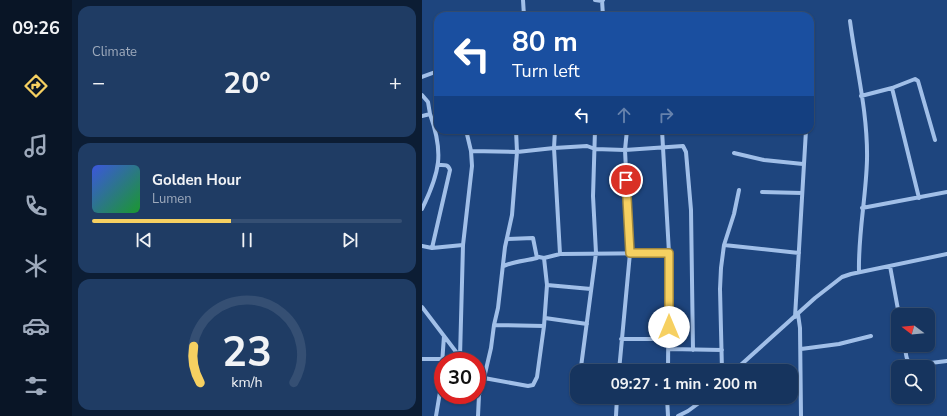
<!DOCTYPE html>
<meta charset="utf-8">
<style>
body{margin:0;font-family:"Nunito Sans",sans-serif;background:#1f3c64;color:#f1f3f6;height:100vh;display:flex;flex-direction:column;font-size:15px;white-space:nowrap}
*{box-sizing:border-box;margin:0}
p{font-size:13px;color:#9eaabc}
.icon{flex:none;width:22px;height:22px;fill:none;stroke:currentColor;stroke-width:2;stroke-linecap:round;stroke-linejoin:round}
.map{position:relative;flex:1;overflow:hidden}
.details{display:flex;flex-direction:column;gap:6px;padding:6px;background:#0c1d34;width:350px}
.details>*{flex:none}
.hud{position:absolute;left:12px;top:12px;width:380px;height:122px;border-radius:12px;box-shadow:0 1px 3px #0004,0 0 0 1px #354f73;background:#1a4fa0;color:#fff;overflow:hidden}
.needle{width:26px;rotate:286deg}
.fabs{position:absolute;left:469px;top:308px;display:grid;gap:8px}
.fabs a{display:grid;place-items:center;width:44px;height:44px;border-radius:8px;background:#16345e;box-shadow:0 1px 3px #0004,0 0 0 1px #354f73;font-size:20px}
.speed{position:absolute;left:12px;top:352px;display:flex;gap:8px;font-size:20px;font-weight:700;text-align:center}
.speed>*{display:grid;place-content:center;width:52px;height:52px;border-radius:50%;background:#16345e;box-shadow:0 1px 3px #0004,0 0 0 1px #354f73;line-height:1}
.speed .limit{border:6px solid #d22;background:#fff;color:#111}
.pin{position:absolute;display:grid;place-items:center;width:34px;height:34px;color:#fff;margin:-17px;border:2px solid #fff;border-radius:50%;box-shadow:0 1px 4px #0007}
.me{position:absolute;width:44px;margin:-22px;rotate:0deg;stroke-linejoin:round;filter:drop-shadow(0 0 3px #0008)}
.turn{display:flex;align-items:center;gap:14px;height:84px;padding:0 12px;font-size:18px}
.turn .icon{width:52px;height:52px;stroke-width:2.5}
.turn b{display:block;font-size:28px;line-height:34px}
.lanes{display:flex;align-items:center;height:38px;padding:0 12px;background:#0003;justify-content:center;gap:20px;direction:ltr}
.lanes .off{opacity:.35}
.big{font-size:30px;font-weight:700;line-height:1.1}
.details .card{flex:1;display:flex;flex-direction:column;justify-content:center;gap:6px;min-width:0;padding:0 14px;border-radius:12px;background:#1f3c64}
.details .dial{align-items:center;gap:0}
.dial svg{height:104px;overflow:visible;fill:none;stroke:#354f73;stroke-width:7;stroke-linecap:round;text-anchor:middle}
.dial text{fill:#f1f3f6;stroke:none}
.song{display:flex;align-items:center;gap:12px}
.cover{width:48px;height:48px;border-radius:6px;background:linear-gradient(135deg,hsl(230 70% 55%),hsl(130 70% 35%))}
.played{height:4px;border-radius:2px;background:linear-gradient(90deg,#f6d061 45%,#354f73 45%)}
.keys{display:flex;justify-content:space-around;direction:ltr}
.heat{display:flex;justify-content:space-between;align-items:center;font-size:22px;direction:ltr}
.trip{position:absolute;left:148px;top:364px;width:228px;height:40px;border-radius:12px;background:#16345e;box-shadow:0 1px 3px #0004,0 0 0 1px #354f73;font-weight:700;line-height:40px;text-align:center}
main{display:flex;flex:1;min-height:0}
.tabs{display:flex;flex-direction:column;width:72px;justify-content:space-around;align-items:center;background:#091526;color:#9eaabc}
.tabs .icon{width:28px;height:28px}
.tabs .active{color:#f6d061}
.tabs b{font-size:18px;color:#f1f3f6}
.map>svg:first-child{display:block}
</style>
<main>
<nav class="tabs">
<b>09:26</b>
<svg class="icon active" aria-label="directions" viewBox="0 0 24 24"><path d="M12 3l9 9-9 9-9-9zM9 14v-3h6M13 9l2 2-2 2"/></svg>
<svg class="icon" aria-label="music" viewBox="0 0 24 24"><path d="M9 18V5l10-2v13"/><circle cx="6" cy="18" r="3"/><circle cx="16" cy="16" r="3"/></svg>
<svg class="icon" aria-label="phone" viewBox="0 0 24 24"><path d="M5 4h4l2 5-3 2q2 4 5 5l2-3 5 2v4C11 20 4 13 5 4z"/></svg>
<svg class="icon" aria-label="climate" viewBox="0 0 24 24"><path d="M12 3v18M4 7l16 10M4 17L20 7"/></svg>
<svg class="icon" aria-label="car" viewBox="0 0 24 24"><path d="M5 17H2v-5l4-1 3-4h7l3 4 3 1v5h-3M9 17h6M6 11h13"/><circle cx="7" cy="17" r="2"/><circle cx="17" cy="17" r="2"/></svg>
<svg class="icon" aria-label="filters" viewBox="0 0 24 24"><path d="M4 7h16M4 17h16"/><circle cx="9" cy="7" r="2"/><circle cx="15" cy="17" r="2"/></svg>
</nav>
<section class="details">
<div class="card"><p>Climate</p>
<div class="heat"><a>−</a><b class="big">20°</b><a>+</a></div>
</div>
<div class="card">
<div class="song"><i class="cover"></i><div><b>Golden Hour</b><p>Lumen</p></div></div>
<div class="played"></div>
<div class="keys"><svg class="icon" aria-label="previous" viewBox="0 0 24 24"><path d="M18 5L8 12l10 7zM5 5v14"/></svg><svg class="icon" aria-label="pause" viewBox="0 0 24 24"><path d="M8 5v14M16 5v14"/></svg><svg class="icon" aria-label="next" viewBox="0 0 24 24"><path d="M6 5l10 7-10 7zM19 5v14"/></svg></div>
</div>
<div class="card dial"><svg viewBox="0 0 100 80">
<path d="M14 69A42 42 0 1 1 86 69"/>
<path d="M14 69A42 42 0 0 1 9 41" stroke="#f6d061"/>
<text x="50" y="56" font-size="32" font-weight="700">23</text>
<text x="50" y="72" font-size="11">km/h</text>
</svg></div>
</section>
<div class="map">
<svg width="525" height="416" viewBox="0 0 525 416">
<rect width="100%" height="100%" fill="#1e457e"/>
<g fill="none" stroke-linecap="round" stroke-linejoin="round">
<!-- minor -->
<path stroke="#a1bfe8" stroke-width="4" d="M 101,0 L 102,16
M 173,0 L 180,1 L 181,0
M 180,0 L 181,16
M 428,21 C 434,67 446,113 445,160 C 444,198 436,234 437,272
M 0,77 L 16,71
M 470,88 L 493,79 L 496,81 L 513,140
M 0,95 L 6,102 L 8,114 L 0,116
M 439,96 L 470,88 L 497,198
M 133,130 L 132,148 L 138,254
M 173,130 L 171,196 L 174,253 L 159,367 L 162,370 L 179,371
M 240,130 L 247,253 L 246,371
M 49,151 L 95,152 L 132,148 L 165,146 L 173,149 L 203,150 L 261,146 L 264,152 L 269,210 L 271,350
M 312,153 L 342,160 L 381,164
M 340,192 L 380,193
M 440,208 L 525,192
M 0,209 C 18,172 22,153 8,114
M 85,239 L 111,238 L 115,258 L 117,257 L 122,258 L 138,254 L 247,253
M 302,245 L 377,253
M 0,246 L 10,248 L 41,245
M 10,248 L 28,170 C 26,164 22,165 16,165
M 82,266 C 92,261 103,261 115,258
M 468,266 L 477,315
M 125,285 L 169,289
M 0,307 L 41,361
M 376,314 L 378,328 L 379,416
M 373,317 L 384,130
M 123,318 L 165,324
M 72,325 L 122,326 L 125,285 L 122,258
M 199,339 L 247,339
M 483,345 C 484,352 483,363 492,365 L 525,361
M 247,349 L 300,350
M 379,349 L 417,344 L 449,336
M 38,357 L 41,245 L 50,166 L 49,151 L 44,130
M 0,359 L 21,359
M 197,371 L 208,253 L 203,150 L 205,130
M 300,371 L 298,289 L 299,268 L 302,245 L 312,214 L 317,190
M 312,371 L 393,298 L 420,277 L 429,274 L 525,254
M 62,378 L 106,386 L 111,385 L 115,377 L 122,326
M 55,386 L 57,395 L 56,416
M 57,395 L 62,378 L 69,348 L 72,325 L 76,308 L 83,247 L 90,215 L 95,152 L 94,130
M 245,397 L 246,416
M 14,416 L 18,392 L 22,336
M 194,416 L 195,397
M 256,416 L 266,411 L 285,397"/>
</g>
<g fill="none" stroke-linecap="round" stroke-linejoin="round">
<!-- route casing -->
<g stroke="#a0873f" stroke-width="10">
<path id="route" d="M 204,180 L 208,253 L 247,253 L 247,327"/>
</g>
<!-- route -->
<use href="#route" stroke="#f6d061" stroke-width="7"/>
</g>
</svg>
<div class="fabs">
<a><svg class="needle" viewBox="-14 -14 28 28"><path d="M0-13l5 13h-10z" fill="#e53935"/><path d="M0 13l5-13h-10z" fill="#9eaabc"/></svg></a>
<a><svg class="icon" aria-label="search" viewBox="0 0 24 24"><circle cx="10" cy="10" r="6"/><path d="M15 15l6 6"/></svg></a>
</div>
<div class="speed"><div class="limit">30</div></div>
<div class="pin" style="left:204px;top:180px;background:#d93025"><svg class="icon" aria-label="arrive" viewBox="0 0 24 24"><path d="M6 21V4h12l-3 4 3 4H6"/></svg></div>
<svg class="me" style="left:247px;top:327px" viewBox="-20 -20 40 40"><circle r="19" fill="#fff"/><path d="M0-13L10 11 0 6-10 11z" fill="#f6d061"/></svg>
<div class="trip">09:27 · 1 min · 200 m</div>
<div class="hud">
<div class="turn"><svg class="icon" aria-label="left" viewBox="0 0 24 24"><path d="M17 20v-9H6M10 6l-5 5 5 5"/></svg><div><b>80 m</b>Turn left</div></div>
<div class="lanes"><svg class="icon" aria-label="left" viewBox="0 0 24 24"><path d="M17 20v-9H6M10 6l-5 5 5 5"/></svg><svg class="icon off" aria-label="ahead" viewBox="0 0 24 24"><path d="M12 20V5M6 11l6-6 6 6"/></svg><svg class="icon off" aria-label="right" viewBox="0 0 24 24"><path d="M7 20v-9h11M14 6l5 5-5 5"/></svg></div>
</div>
</div>
</main>
